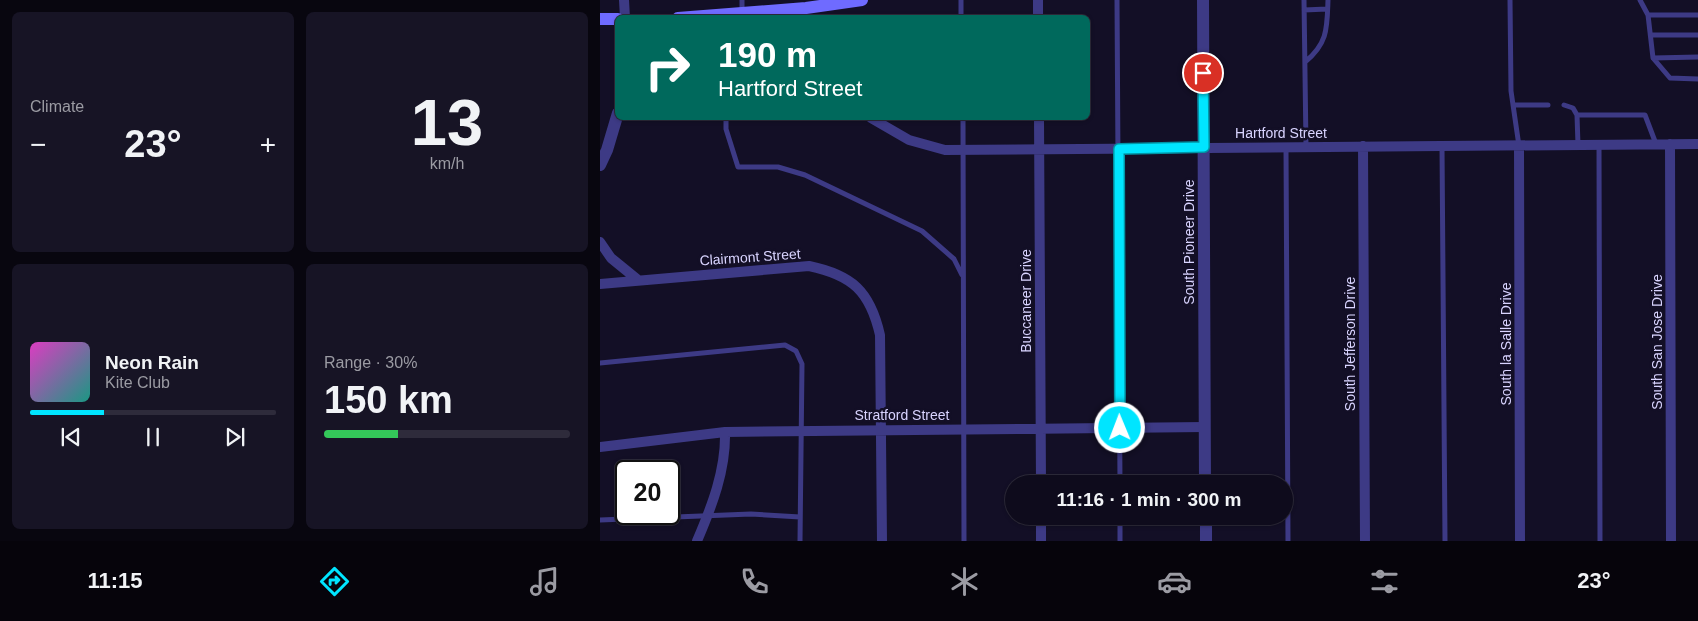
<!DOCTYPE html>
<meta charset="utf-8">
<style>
body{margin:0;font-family:Arial,sans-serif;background:#171425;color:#f1f3f6;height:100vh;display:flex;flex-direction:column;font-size:19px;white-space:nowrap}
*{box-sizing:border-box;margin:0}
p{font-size:16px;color:#9b9ba3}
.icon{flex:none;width:28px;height:28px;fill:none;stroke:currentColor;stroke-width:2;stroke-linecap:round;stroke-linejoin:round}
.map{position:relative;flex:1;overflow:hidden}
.drawer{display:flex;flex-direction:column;gap:12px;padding:12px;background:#08060f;width:600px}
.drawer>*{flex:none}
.top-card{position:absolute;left:15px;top:15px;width:475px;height:105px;border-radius:8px;box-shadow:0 1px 4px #0004,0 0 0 1px #2e2b3b;background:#00695c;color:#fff;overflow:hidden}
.speed{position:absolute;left:15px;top:460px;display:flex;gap:10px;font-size:25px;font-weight:700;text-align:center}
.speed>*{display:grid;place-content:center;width:65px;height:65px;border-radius:50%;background:#0e0b1c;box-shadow:0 1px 4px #0004,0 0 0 1px #2e2b3b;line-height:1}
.speed .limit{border:2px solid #111;border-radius:8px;background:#fff;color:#111}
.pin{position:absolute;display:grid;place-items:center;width:42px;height:42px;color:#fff;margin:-21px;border:2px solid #fff;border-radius:50%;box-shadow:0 1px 5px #0007}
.me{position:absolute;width:55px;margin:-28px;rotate:359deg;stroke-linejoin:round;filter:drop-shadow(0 0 4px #0008)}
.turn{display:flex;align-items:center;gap:18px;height:105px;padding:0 20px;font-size:22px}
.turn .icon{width:65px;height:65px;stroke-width:2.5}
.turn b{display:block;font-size:35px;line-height:42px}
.big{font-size:38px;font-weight:600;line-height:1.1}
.drawer .widget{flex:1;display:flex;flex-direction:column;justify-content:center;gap:8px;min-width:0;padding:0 18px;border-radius:8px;background:#171425}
.drawer .dial{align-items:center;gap:0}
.dial b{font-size:65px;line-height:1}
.song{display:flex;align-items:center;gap:15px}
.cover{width:60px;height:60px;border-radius:8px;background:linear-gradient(135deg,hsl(310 70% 55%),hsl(170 70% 35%))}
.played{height:5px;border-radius:2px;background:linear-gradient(90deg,#00e5ff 30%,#2e2b3b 30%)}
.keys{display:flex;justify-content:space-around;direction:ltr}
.heat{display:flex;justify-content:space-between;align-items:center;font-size:28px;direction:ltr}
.charge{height:8px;border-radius:4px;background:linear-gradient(90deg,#34c759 30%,#2e2b3b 0)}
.drawer .tiles{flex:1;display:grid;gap:12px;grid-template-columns:repeat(2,1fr)}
.trip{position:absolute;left:405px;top:475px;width:288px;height:50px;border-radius:25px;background:#0e0b1c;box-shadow:0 1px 4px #0004,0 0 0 1px #2e2b3b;font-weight:600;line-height:50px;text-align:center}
.tab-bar{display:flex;height:80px;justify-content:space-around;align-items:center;background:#06040b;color:#9b9ba3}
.tab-bar .icon{width:35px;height:35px}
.tab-bar .current{color:#00e5ff}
.tab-bar b{font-size:22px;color:#f1f3f6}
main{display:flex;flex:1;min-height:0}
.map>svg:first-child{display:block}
</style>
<main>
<section class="drawer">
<div class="tiles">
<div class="widget"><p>Climate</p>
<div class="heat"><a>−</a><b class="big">23°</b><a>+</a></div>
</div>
<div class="widget dial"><b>13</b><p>km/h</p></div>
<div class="widget">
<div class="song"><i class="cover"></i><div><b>Neon Rain</b><p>Kite Club</p></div></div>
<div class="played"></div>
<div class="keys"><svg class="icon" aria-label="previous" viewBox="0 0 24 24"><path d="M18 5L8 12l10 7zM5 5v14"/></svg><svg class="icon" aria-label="pause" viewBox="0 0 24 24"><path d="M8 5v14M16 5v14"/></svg><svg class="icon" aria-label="next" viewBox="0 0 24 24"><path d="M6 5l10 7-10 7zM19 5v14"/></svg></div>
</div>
<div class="widget"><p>Range · 30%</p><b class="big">150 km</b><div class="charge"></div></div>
</div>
</section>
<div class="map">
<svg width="1098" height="541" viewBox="0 0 1098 541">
<rect width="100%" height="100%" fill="#130f26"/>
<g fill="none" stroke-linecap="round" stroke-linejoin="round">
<!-- service -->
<path stroke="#3d3a85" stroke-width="5" d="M 142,0 L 142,12
M 361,0 L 361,18
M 517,0 L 520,484
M 704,0 L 706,146
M 910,0 L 911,91 L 919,146
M 1040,0 L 1048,15 L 1053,58
M 704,10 L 727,9
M 1048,15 L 1098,15
M 1051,35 L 1098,35
M 1098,57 L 1053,58 L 1070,78 L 1098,79
M 705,62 C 728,43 727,28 728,0
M 913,105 L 948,105
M 964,105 L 973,108 L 977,115
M 126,118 L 126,129 L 138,167 L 178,167 L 205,175 L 322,231 L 354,259 L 362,275
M 363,118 L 364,541
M 978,145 L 977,115 L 1045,115 L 1056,144
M 999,145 L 1000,541
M 842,146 L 845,541
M 686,147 L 688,541
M 0,363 L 185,345 L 196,351 L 202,364 L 200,541
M 0,520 L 151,514 L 200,517
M 520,541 L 520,516"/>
<!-- minor -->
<path stroke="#3d3a85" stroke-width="10" d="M 24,0 L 25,18
M 438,0 L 438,18
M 271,118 L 309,140 L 345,150 L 1098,144
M 439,118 L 441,484
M 1070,144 L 1071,541
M 763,146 L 765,541
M 919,146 L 920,541
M 0,242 L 11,258 L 38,280
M 0,284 L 209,266 C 252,275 270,291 280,335 L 282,541
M 0,447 L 125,432 L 605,427
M 97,541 C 112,506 126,470 125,432
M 441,541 L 441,516"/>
<!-- tertiary -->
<path stroke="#3d3a85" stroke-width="12" d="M 603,0 L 605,484
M 0,165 L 7,150 L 18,113
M 606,516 L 606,541"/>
<!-- secondary -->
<path stroke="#6f6bff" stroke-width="12" d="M 78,18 L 206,8 L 262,0
M 0,19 L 18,19"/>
</g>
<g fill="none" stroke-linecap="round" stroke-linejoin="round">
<!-- route casing -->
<g stroke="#0095a6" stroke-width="12">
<path id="route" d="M 520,428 L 519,149 L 604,147 L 603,73"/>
</g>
<!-- route -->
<use href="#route" stroke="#00e5ff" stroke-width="9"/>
</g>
<g text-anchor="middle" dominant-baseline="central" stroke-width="5" stroke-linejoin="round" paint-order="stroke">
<!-- street labels -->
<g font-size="14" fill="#d9d4ff" stroke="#130f26">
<text x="681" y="133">Hartford Street</text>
<text transform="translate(589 242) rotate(-90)">South Pioneer Drive</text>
<text transform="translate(150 257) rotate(-4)">Clairmont Street</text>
<text transform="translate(426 301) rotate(-90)">Buccaneer Drive</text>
<text transform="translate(1057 342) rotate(-90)">South San Jose Drive</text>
<text transform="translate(750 344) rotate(-90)">South Jefferson Drive</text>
<text transform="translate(906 344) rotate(-90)">South la Salle Drive</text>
<text x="302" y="415">Stratford Street</text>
</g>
</g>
</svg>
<div class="speed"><div class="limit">20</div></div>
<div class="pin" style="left:603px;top:73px;background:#d93025"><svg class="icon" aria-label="arrive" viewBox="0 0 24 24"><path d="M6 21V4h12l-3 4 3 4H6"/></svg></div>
<svg class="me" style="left:520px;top:428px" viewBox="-20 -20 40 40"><circle r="17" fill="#00e5ff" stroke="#fff" stroke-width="3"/><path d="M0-11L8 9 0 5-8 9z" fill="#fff"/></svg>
<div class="trip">11:16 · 1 min · 300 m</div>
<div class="top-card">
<div class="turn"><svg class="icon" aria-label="right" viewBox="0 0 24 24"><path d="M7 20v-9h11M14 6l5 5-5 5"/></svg><div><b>190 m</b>Hartford Street</div></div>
</div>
</div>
</main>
<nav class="tab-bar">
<b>11:15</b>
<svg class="icon current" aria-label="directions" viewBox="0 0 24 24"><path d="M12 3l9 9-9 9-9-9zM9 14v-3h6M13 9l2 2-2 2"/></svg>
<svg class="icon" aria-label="music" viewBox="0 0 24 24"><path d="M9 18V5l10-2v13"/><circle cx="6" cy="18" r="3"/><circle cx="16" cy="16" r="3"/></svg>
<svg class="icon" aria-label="phone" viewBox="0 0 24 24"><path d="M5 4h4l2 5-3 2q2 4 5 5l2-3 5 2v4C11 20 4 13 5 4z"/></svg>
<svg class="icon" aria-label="climate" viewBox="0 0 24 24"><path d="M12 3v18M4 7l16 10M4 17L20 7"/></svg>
<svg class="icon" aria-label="car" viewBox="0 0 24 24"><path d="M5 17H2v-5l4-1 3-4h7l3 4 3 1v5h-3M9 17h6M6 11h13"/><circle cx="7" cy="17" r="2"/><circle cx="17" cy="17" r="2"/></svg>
<svg class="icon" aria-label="filters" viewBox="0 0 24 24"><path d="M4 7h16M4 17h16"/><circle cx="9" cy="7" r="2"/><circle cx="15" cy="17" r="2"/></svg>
<b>23°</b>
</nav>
